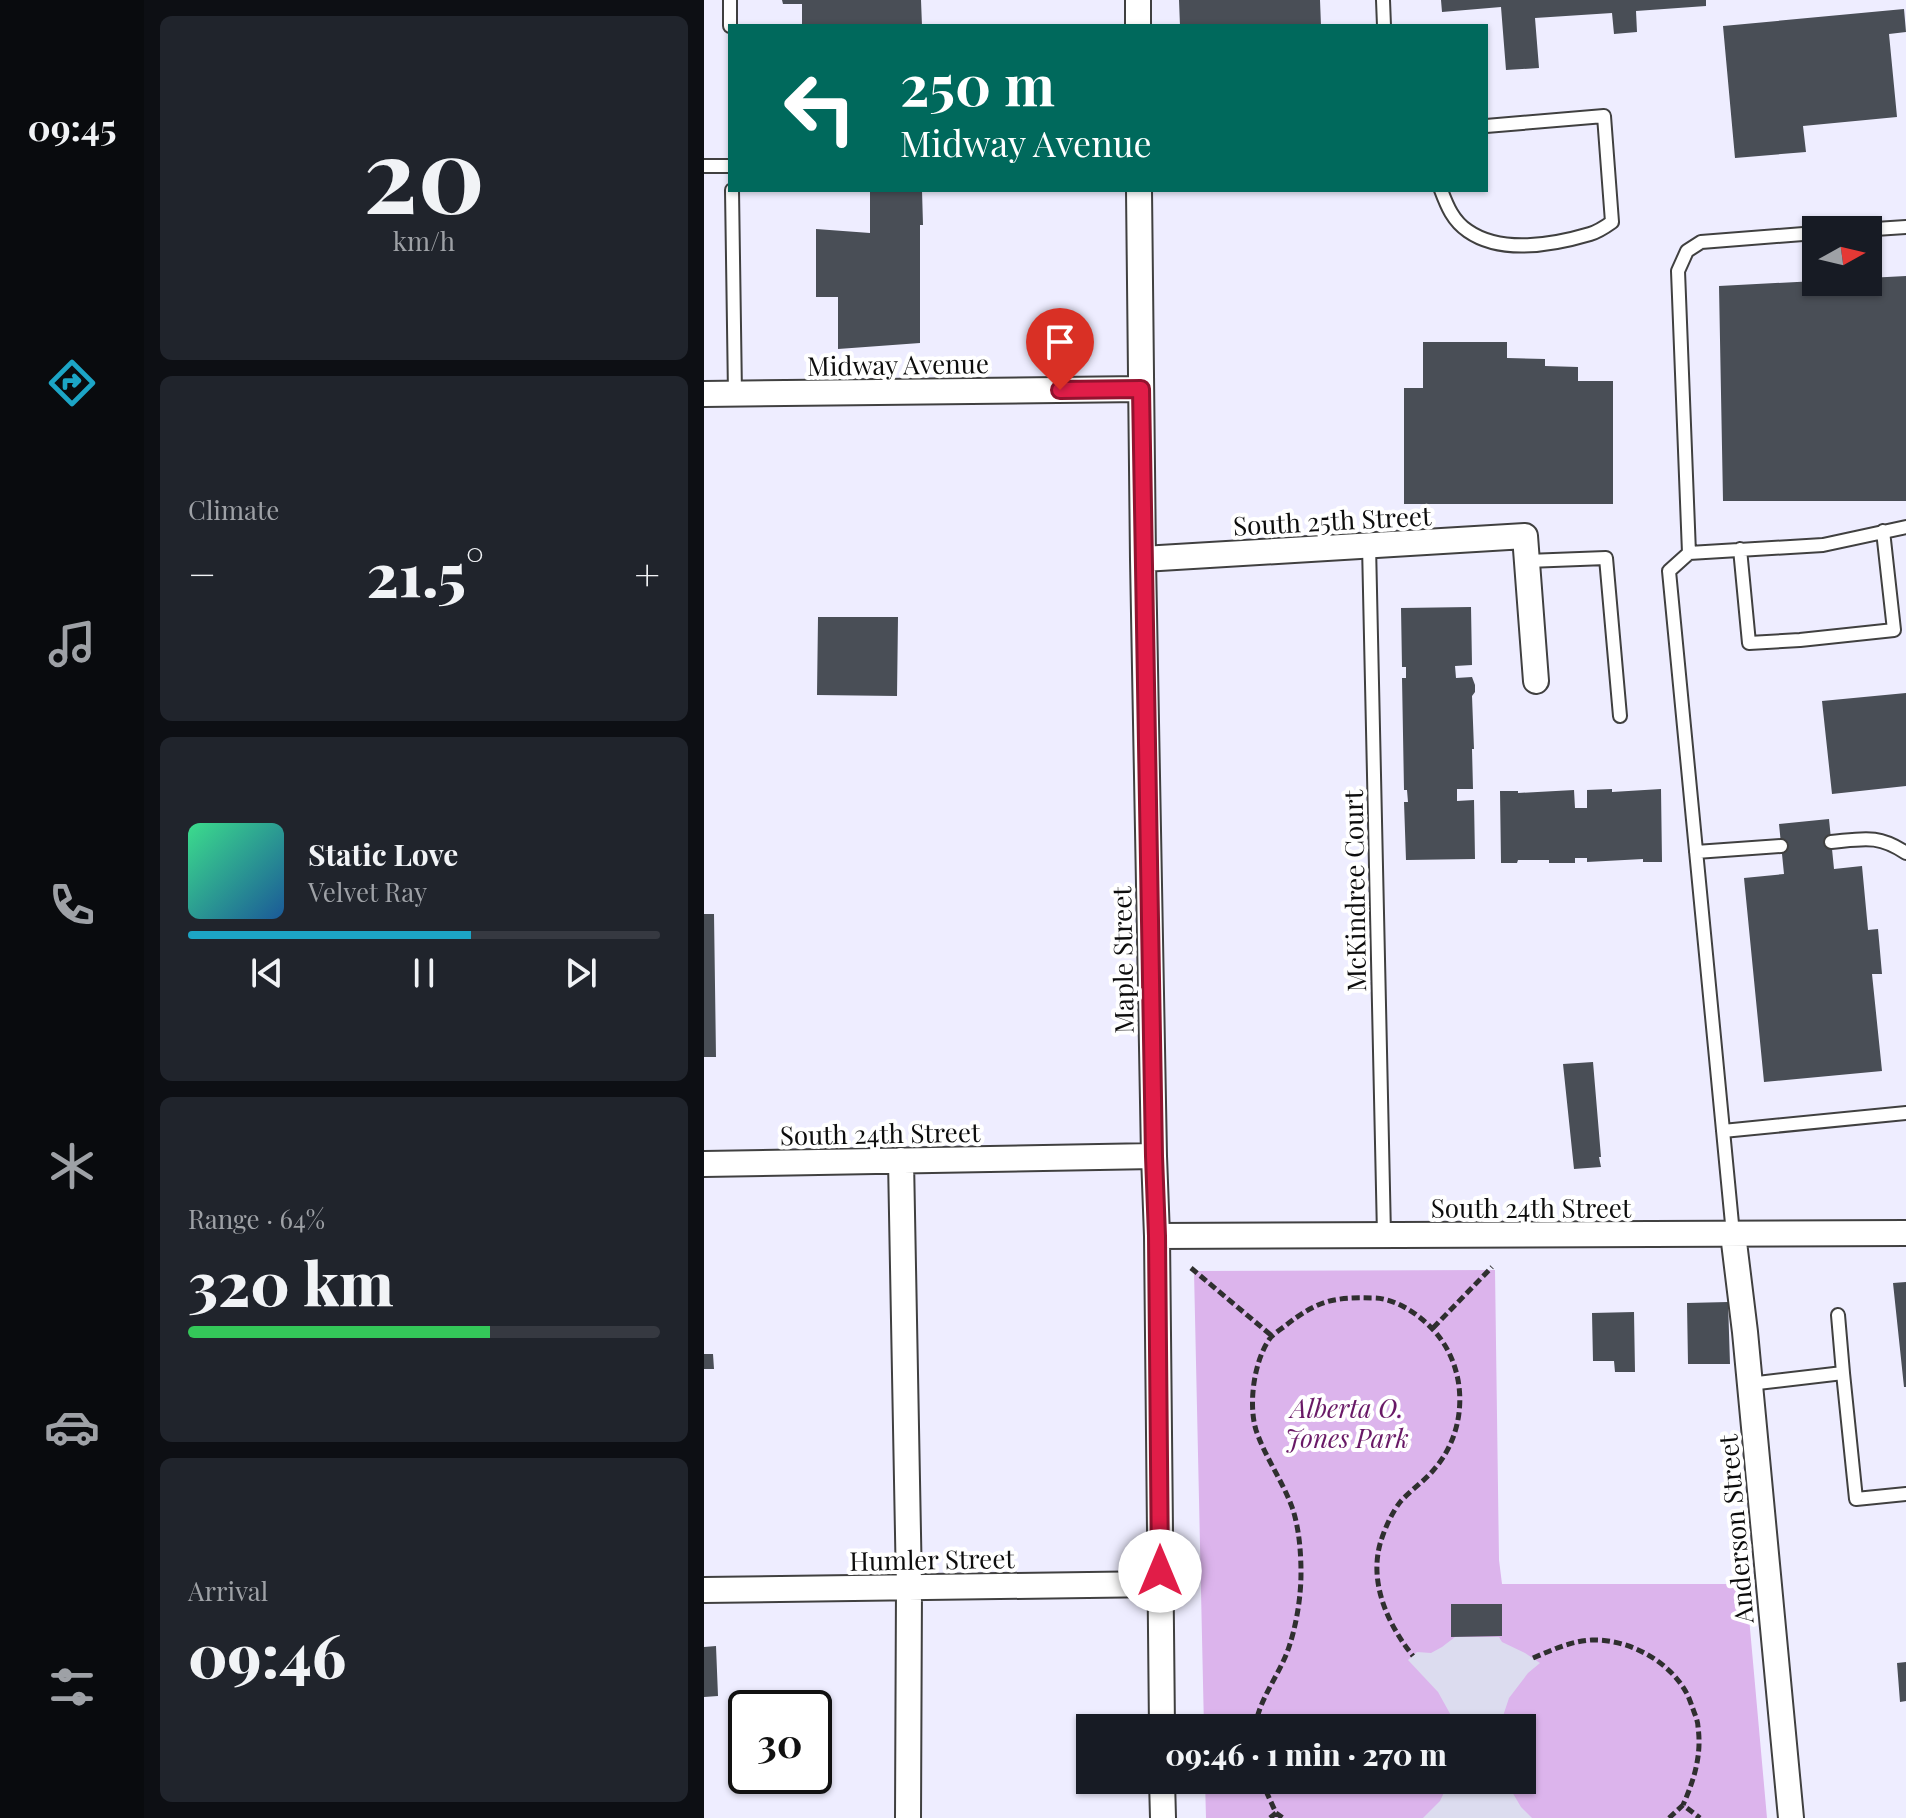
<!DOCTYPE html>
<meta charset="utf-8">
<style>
body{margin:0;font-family:"Playfair Display",serif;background:#20242c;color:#f1f3f6;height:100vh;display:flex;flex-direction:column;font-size:30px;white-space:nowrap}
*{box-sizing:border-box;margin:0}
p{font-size:26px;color:#9ea1a6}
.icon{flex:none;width:44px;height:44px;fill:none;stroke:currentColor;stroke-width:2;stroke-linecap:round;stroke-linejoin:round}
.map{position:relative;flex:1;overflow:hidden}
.sheet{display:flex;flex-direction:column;gap:16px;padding:16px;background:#0d0f14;width:560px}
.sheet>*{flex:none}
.top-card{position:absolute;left:24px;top:24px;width:760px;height:168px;border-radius:0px;box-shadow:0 2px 6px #0004;background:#00695c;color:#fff;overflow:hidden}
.needle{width:52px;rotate:82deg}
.fabs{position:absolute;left:1098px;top:216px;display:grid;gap:16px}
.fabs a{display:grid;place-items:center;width:80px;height:80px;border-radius:0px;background:#171b24;box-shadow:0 2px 6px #0004;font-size:40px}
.speed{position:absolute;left:24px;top:1690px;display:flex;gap:16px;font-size:40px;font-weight:700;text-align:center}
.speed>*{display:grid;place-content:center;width:104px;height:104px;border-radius:50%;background:#171b24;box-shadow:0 2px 6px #0004;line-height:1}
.speed .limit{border:4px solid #111;border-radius:12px;background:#fff;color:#111}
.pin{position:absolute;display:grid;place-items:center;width:68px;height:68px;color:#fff;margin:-82px -34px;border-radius:50% 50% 50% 0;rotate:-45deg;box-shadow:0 0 8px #0007}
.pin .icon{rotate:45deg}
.me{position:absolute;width:88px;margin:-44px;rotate:0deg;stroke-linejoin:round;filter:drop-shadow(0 0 6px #0008)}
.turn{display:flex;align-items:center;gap:28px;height:168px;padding:0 40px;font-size:36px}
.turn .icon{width:104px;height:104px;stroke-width:2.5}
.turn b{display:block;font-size:56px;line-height:68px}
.big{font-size:60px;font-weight:800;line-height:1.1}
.sheet .card{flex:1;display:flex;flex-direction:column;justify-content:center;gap:12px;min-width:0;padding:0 28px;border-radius:12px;background:#20242c}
.sheet .dial{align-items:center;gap:0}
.dial b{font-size:104px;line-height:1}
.song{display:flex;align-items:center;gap:24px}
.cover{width:96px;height:96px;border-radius:12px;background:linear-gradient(135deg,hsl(150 70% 55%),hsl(210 70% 35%))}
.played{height:8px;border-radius:4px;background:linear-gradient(90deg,#1ca5c6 60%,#363941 60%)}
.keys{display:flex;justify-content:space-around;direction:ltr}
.heat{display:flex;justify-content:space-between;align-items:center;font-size:44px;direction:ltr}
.charge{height:12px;border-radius:6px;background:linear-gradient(90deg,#34c759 64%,#363941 0)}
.trip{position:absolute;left:372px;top:1714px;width:460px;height:80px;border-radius:0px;background:#171b24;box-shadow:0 2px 6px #0004;font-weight:800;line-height:80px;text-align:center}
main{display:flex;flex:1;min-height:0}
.menu{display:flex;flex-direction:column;width:144px;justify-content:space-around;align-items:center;background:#090b0e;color:#9ea1a6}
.menu .icon{width:56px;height:56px}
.menu .on{color:#1ca5c6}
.menu b{font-size:36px;color:#f1f3f6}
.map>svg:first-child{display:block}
</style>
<main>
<nav class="menu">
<b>09:45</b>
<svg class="icon on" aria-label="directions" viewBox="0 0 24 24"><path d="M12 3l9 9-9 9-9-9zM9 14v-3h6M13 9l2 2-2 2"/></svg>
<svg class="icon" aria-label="music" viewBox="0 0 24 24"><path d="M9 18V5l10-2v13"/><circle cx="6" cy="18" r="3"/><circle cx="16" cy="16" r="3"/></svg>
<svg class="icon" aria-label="phone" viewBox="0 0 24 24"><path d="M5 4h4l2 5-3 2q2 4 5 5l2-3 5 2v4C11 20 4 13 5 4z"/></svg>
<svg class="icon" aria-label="climate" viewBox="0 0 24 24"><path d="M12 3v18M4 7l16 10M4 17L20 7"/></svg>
<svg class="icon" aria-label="car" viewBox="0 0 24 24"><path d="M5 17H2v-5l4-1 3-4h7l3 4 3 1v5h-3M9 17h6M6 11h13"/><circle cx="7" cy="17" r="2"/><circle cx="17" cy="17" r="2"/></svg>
<svg class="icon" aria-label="filters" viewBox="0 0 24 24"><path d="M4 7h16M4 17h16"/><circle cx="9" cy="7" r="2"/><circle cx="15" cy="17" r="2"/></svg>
</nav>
<section class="sheet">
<div class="card dial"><b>20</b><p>km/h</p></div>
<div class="card"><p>Climate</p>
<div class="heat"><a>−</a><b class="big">21.5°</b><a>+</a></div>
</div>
<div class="card">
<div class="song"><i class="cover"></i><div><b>Static Love</b><p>Velvet Ray</p></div></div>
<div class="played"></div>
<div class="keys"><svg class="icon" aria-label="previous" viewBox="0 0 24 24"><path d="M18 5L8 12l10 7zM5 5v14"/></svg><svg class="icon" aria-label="pause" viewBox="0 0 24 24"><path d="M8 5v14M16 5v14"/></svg><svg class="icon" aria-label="next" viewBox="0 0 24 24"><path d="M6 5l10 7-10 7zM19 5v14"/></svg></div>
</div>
<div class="card"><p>Range · 64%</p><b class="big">320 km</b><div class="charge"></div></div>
<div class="card"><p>Arrival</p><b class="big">09:46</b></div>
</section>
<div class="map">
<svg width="1202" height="1818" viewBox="0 0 1202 1818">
<rect width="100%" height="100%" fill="#eeedff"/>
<!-- green -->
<path fill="#dcb4ec" d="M 791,1270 L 795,1560 L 798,1584 L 1042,1584 L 1063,1818 L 502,1818 L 501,1780 L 818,1780 L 818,1728 L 500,1728 L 490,1271 Z"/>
<!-- plaza -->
<path fill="#dcdcef" d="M 751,1637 L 795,1637 L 798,1642 L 821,1653 L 836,1663 L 824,1673 L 805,1698 L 795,1728 L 751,1728 L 749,1719 L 734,1692 L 704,1660 L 713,1652 L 727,1653 L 738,1647 Z
M 746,1780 L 801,1780 L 817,1807 L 828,1818 L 719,1818 L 736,1801 Z"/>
<!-- building -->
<path fill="#494e56" d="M 78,0 L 217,0 L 218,26 L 98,26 L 98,4 L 79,4 Z
M 475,0 L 616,0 L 617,26 L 476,26 Z
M 737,0 L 1002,0 L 1002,6 L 932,11 L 933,32 L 910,34 L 908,13 L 831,18 L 835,68 L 802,70 L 797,7 L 738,12 Z
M 1200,9 L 1202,32 L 1185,34 L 1193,117 L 1099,126 L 1102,152 L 1031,158 L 1019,26 Z
M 166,190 L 218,190 L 219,225 L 216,225 L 216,343 L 134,349 L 134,297 L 112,297 L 112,229 L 166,233 Z
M 1202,276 L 1202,501 L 1019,501 L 1015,286 L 1112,281 L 1164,282 L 1164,278 Z
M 719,342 L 803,342 L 803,358 L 841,359 L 841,366 L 874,367 L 874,381 L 909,381 L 909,504 L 700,504 L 700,388 L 719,388 Z
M 767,607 L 768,665 L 751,666 L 752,678 L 768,677 L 771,685 L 771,692 L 768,696 L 770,749 L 768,749 L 769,789 L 753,789 L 753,801 L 770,800 L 771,859 L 702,860 L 700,802 L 704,802 L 703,790 L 700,790 L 698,678 L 702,678 L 702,667 L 698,667 L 697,608 Z
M 114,617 L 194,617 L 193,696 L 113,695 Z
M 1202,693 L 1202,786 L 1128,794 L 1118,701 Z
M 908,789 L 908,792 L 957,789 L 958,862 L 939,862 L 939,859 L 883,862 L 883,858 L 871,858 L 871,863 L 845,863 L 845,860 L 814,860 L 813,863 L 797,863 L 796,791 L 814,791 L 814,793 L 870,790 L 871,808 L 883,808 L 883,790 Z
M 1125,819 L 1130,869 L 1158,866 L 1164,930 L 1174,929 L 1178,974 L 1168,974 L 1178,1071 L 1060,1082 L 1040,878 L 1080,874 L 1075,824 Z
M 0,914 L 10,914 L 12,1057 L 0,1057 Z
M 889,1062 L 897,1157 L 895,1157 L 897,1167 L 870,1169 L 859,1064 Z
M 1202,1282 L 1202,1387 L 1200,1387 L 1189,1283 Z
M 1024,1302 L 1026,1364 L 984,1364 L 983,1303 Z
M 930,1312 L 931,1372 L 911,1372 L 910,1361 L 889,1361 L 888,1313 Z
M 0,1354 L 9,1354 L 10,1369 L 0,1369 Z
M 747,1604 L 798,1604 L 798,1636 L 747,1637 Z
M 12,1646 L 14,1696 L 0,1697 L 0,1647 Z
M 1202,1662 L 1202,1701 L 1196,1702 L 1193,1663 Z"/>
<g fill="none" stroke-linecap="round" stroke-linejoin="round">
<!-- lane casing -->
<g stroke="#404040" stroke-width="16">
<path id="lane" d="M 26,0 L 26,26
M 679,0 L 680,26
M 0,166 L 26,166
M 28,190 L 31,394
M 737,190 C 743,206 749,221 764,231 C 797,254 849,245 886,234 C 893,232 901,227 908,222 L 900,116 L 782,126
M 1156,230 L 1202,227
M 665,545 L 680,1235
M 1036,549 L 1045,643 L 1096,640 L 1190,630 L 1179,531
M 985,553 L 974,271 L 983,251 L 997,242 L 1112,233
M 823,561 L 902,558 L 916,716
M 1127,842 C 1159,839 1174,834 1202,853
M 992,852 L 1077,846
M 1019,1131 L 1202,1113
M 1029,1234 L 965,571 L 985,553 L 1119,545 L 1202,527
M 1134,1315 L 1139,1373
M 1045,1384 L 1139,1373 L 1152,1499 L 1202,1494"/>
</g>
<!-- street casing -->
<g stroke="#404040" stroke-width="28">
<path id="street" d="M 434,0 L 434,26
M 435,190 L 439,559 L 450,1156 L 453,1236 L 458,1728
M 0,394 L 437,389
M 439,559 L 821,536 L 832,681
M 197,1160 L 205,1587 L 204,1818
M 0,1164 L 450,1156
M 1029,1234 L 1041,1332 L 1087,1818
M 453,1236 L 1202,1233
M 0,1590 L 456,1584
M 458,1780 L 459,1818"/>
</g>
<!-- path -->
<path stroke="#2f2f2f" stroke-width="5" stroke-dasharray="8 4" stroke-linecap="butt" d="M 487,1268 L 568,1336
M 729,1328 L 788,1267
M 829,1658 C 848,1650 867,1641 888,1640 C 924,1639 964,1660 982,1692 C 985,1697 987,1704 989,1709 C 991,1715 994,1721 994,1727 C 998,1755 990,1780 979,1805
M 551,1728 C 555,1699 574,1677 584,1650 C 592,1627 597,1598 597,1573 C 597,1552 595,1527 588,1507 C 578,1480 561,1457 552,1430 C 544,1404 550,1359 567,1337 C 571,1333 577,1329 581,1326 C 614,1300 629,1297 671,1298 C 695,1299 722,1319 736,1338 C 764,1376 762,1431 732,1467 C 722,1480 708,1489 697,1501 C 688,1512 680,1530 676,1544 C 665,1585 685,1626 709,1656
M 557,1780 L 572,1813 L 579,1818
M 566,1818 L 572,1813
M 965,1818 L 979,1805 L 996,1818"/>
<!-- lane -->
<use href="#lane" stroke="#fff" stroke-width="12"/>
<!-- street -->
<use href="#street" stroke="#fff" stroke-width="24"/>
</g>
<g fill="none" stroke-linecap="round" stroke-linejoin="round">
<!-- route casing -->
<g stroke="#92132f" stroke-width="20">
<path id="route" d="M 356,390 L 437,389 L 450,1156 L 453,1236 L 456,1571"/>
</g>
<!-- route -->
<use href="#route" stroke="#e11d48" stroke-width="14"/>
</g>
<g text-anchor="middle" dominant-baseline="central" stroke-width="8" stroke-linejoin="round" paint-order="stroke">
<!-- street labels -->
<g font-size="26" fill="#0d0d0d" stroke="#fff">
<text transform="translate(194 364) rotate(-1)">Midway Avenue</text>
<text transform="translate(628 520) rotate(-3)">South 25th Street</text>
<text transform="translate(650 891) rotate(-91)">McKindree Court</text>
<text transform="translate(418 960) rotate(-91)">Maple Street</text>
<text transform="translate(176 1133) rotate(-1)">South 24th Street</text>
<text x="827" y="1207">South 24th Street</text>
<text transform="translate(1031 1529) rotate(-95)">Anderson Street</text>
<text transform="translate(228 1559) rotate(-1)">Humler Street</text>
</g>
<!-- park labels -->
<g font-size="26" font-style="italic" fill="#691966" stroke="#fff">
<text x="643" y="1407">Alberta O.<tspan x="643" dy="30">Jones Park</tspan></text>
</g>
</g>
</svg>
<div class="fabs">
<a><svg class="needle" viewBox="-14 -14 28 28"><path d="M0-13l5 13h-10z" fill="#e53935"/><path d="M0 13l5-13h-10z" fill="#9ea1a6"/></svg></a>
</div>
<div class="speed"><div class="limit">30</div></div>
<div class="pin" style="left:356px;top:390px;background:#d93025"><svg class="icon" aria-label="arrive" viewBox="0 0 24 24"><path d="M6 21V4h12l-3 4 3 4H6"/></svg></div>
<svg class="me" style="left:456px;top:1571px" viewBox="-20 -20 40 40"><circle r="19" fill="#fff"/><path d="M0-13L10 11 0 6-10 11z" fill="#e11d48"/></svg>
<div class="trip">09:46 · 1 min · 270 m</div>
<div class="top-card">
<div class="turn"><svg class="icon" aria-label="left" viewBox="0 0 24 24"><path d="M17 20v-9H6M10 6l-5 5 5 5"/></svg><div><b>250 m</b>Midway Avenue</div></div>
</div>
</div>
</main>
